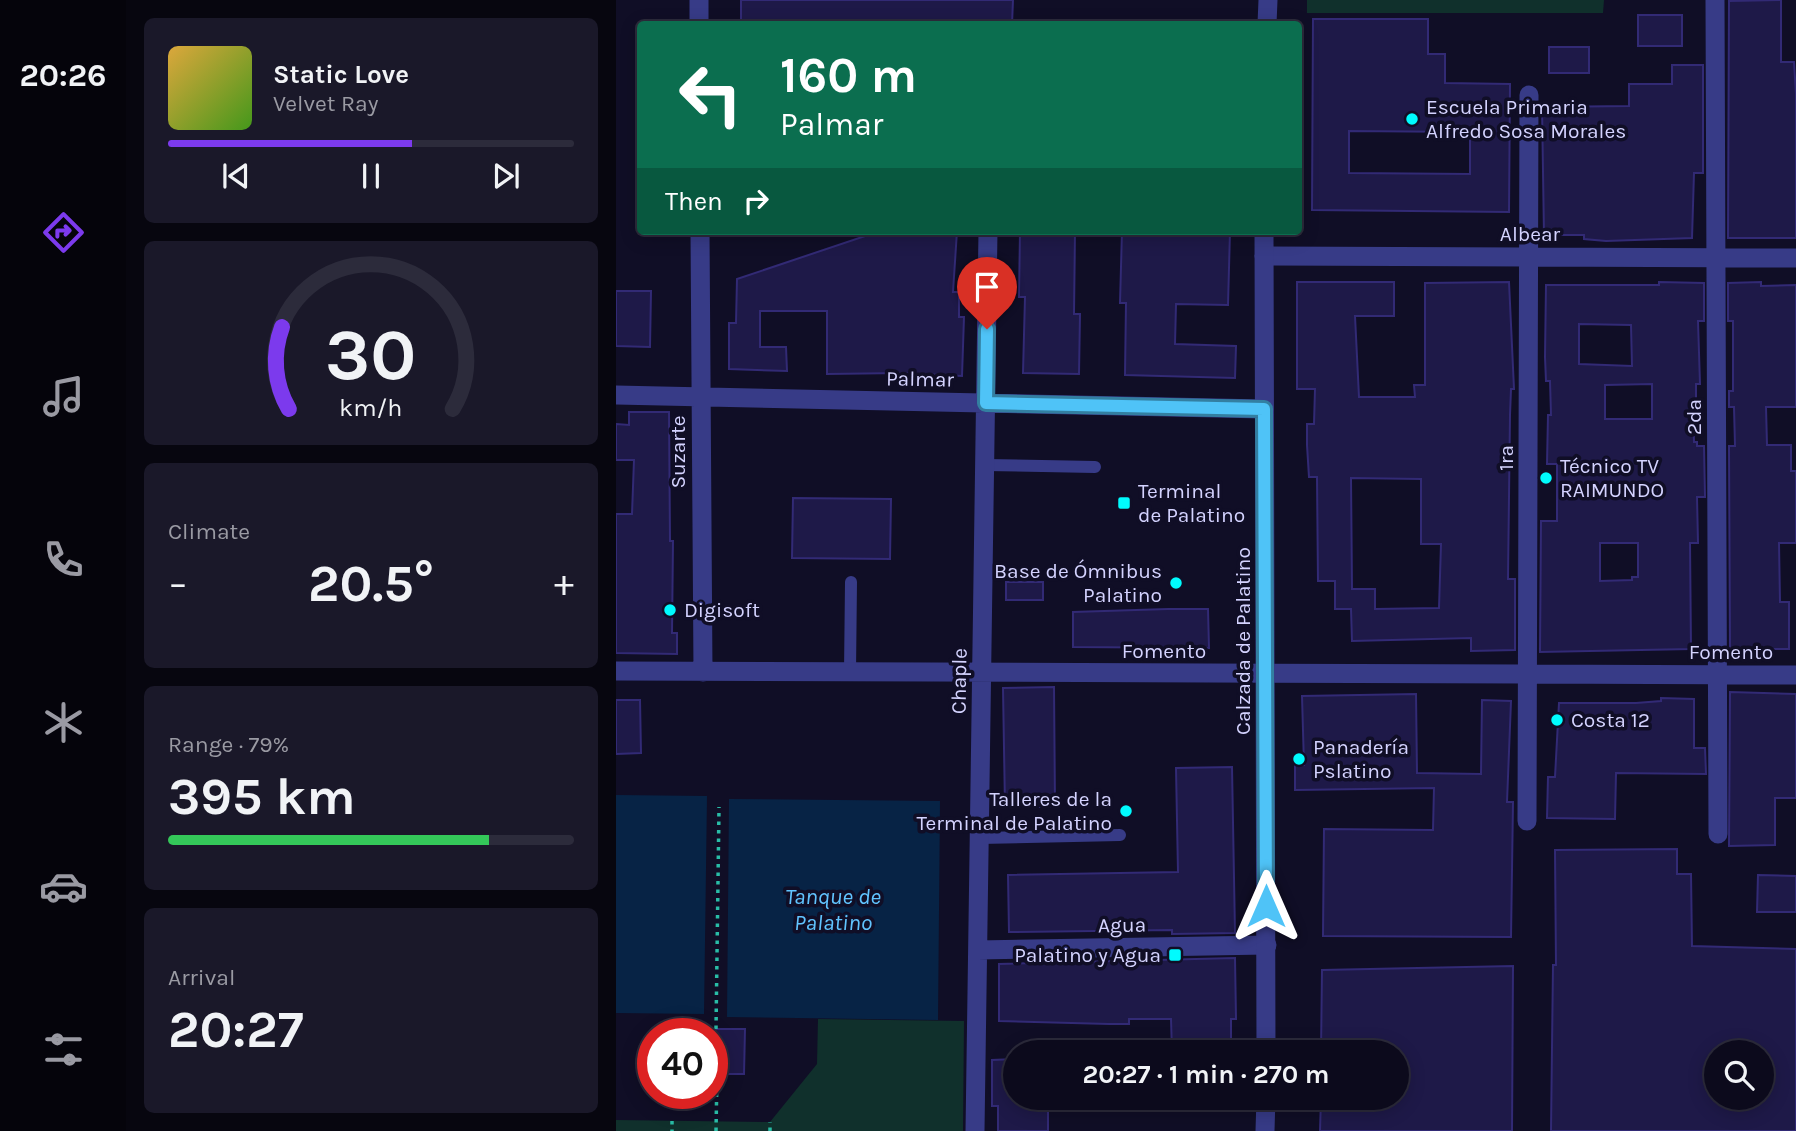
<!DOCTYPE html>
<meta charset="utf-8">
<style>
body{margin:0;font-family:Karla,sans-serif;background:#1a1829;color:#f1f3f6;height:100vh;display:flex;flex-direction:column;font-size:26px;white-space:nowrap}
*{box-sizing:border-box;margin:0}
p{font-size:23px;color:#9a9aa3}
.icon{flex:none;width:38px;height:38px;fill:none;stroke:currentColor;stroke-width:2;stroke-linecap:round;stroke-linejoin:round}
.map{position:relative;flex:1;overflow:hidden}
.sheet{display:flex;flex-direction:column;gap:18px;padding:18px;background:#07060f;width:490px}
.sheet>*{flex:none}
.hud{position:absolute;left:21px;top:21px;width:665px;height:214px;border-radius:7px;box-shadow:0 4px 18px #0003,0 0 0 2px #2c2b3b;background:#0b6e4f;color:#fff;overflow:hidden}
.controls{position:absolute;left:1088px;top:1040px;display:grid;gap:14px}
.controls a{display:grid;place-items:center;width:70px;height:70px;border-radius:50%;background:#0c0a1c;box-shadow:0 4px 18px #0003,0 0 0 2px #2c2b3b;font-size:35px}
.speed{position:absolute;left:21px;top:1018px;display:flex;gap:14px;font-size:35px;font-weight:700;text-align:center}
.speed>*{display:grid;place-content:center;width:91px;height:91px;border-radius:50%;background:#0c0a1c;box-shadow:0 4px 18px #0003,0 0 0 2px #2c2b3b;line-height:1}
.speed .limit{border:10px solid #d22;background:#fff;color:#111}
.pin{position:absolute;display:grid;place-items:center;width:60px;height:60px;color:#fff;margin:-72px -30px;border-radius:50% 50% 50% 0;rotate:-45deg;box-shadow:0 0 7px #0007}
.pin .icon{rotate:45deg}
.me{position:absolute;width:77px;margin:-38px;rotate:0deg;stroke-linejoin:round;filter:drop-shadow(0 0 5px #0008)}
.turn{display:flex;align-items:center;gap:24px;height:147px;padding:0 28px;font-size:32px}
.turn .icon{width:91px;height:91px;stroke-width:2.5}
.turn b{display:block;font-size:49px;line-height:60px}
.then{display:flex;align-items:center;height:66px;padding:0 28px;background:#0003;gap:14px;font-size:26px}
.big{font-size:52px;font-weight:700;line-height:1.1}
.sheet .tile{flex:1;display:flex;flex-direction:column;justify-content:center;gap:10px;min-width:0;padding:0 24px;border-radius:10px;background:#1a1829}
.sheet .dial{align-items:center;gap:0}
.dial svg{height:182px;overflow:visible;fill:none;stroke:#2c2b3b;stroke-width:7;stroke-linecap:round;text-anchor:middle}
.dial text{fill:#f1f3f6;stroke:none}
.song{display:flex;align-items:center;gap:21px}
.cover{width:84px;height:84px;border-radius:10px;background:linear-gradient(135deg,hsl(40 70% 55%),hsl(100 70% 35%))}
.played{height:7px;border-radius:4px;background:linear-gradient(90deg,#7c3aed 60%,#2c2b3b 60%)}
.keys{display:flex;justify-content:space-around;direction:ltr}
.heat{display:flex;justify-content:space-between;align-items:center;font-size:38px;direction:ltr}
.charge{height:10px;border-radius:5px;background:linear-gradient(90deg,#34c759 79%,#2c2b3b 0)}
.trip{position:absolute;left:387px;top:1040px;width:406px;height:70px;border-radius:35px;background:#0c0a1c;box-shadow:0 4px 18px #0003,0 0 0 2px #2c2b3b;font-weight:700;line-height:70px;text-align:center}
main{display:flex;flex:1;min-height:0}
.menu{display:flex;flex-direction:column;width:126px;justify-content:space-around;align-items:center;background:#05040b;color:#9a9aa3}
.menu .icon{width:49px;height:49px}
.menu .selected{color:#7c3aed}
.menu b{font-size:32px;color:#f1f3f6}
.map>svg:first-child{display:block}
</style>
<main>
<nav class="menu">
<b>20:26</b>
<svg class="icon selected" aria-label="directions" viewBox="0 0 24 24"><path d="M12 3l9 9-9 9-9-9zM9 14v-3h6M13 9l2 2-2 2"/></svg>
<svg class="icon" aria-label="music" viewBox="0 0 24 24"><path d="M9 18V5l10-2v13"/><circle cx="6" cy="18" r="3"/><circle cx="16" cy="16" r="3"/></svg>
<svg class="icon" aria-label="phone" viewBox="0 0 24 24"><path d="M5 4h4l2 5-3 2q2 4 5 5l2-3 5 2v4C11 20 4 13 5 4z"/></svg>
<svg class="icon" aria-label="climate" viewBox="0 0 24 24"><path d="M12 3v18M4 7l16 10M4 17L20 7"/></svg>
<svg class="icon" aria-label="car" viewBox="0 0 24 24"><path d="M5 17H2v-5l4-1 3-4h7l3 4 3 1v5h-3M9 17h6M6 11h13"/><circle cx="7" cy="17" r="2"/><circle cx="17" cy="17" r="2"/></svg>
<svg class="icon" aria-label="filters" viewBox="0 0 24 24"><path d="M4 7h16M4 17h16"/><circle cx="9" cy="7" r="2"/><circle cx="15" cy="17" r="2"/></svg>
</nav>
<section class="sheet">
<div class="tile">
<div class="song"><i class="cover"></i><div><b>Static Love</b><p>Velvet Ray</p></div></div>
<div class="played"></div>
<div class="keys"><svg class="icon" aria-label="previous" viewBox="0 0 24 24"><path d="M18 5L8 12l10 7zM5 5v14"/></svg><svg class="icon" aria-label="pause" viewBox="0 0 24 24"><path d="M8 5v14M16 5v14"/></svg><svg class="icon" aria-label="next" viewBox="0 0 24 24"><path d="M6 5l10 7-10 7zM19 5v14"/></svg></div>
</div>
<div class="tile dial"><svg viewBox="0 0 100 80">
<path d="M14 69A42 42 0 1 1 86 69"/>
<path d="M14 69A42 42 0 0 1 11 33" stroke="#7c3aed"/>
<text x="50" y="56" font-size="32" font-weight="700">30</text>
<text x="50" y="72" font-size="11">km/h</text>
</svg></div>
<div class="tile"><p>Climate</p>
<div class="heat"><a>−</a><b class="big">20.5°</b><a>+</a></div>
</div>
<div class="tile"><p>Range · 79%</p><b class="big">395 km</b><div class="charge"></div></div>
<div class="tile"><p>Arrival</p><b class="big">20:27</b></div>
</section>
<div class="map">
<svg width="1180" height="1131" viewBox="0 0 1180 1131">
<rect width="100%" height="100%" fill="#100e26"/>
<!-- green -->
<path fill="#10302c" d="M 691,0 L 988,0 L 987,13 L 691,13 Z
M 202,1019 L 348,1021 L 347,1131 L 0,1131 L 0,1120 L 154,1122 L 201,1064 Z"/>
<!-- water -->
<path fill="#072345" d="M 0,795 L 91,796 L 88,1014 L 0,1013 Z
M 113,799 L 324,801 L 322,1020 L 111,1017 Z"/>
<!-- building -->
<path fill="#1e1948" stroke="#322a75" stroke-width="2" fill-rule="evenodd" d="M 125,0 L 397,0 L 396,24 L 125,24 Z
M 1165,0 L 1165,62 L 1178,62 L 1180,94 L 1180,238 L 1112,238 L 1113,1 Z
M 1022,15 L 1066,15 L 1066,46 L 1022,46 Z
M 697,19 L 812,19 L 812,54 L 829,54 L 829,83 L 894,84 L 893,212 L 696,210 ZM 733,131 L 854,132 L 854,174 L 733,173 Z
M 933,47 L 973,47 L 973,73 L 933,73 Z
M 1056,65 L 1087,65 L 1087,173 L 1078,173 L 1076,238 L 990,241 L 968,239 L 968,235 L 928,235 L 926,107 L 1013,106 L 1013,84 L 1056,84 Z
M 264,231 L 341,231 L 337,292 L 343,292 L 343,317 L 348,317 L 346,376 L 285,373 L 211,374 L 211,311 L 144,311 L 144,347 L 170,347 L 171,371 L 113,369 L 113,323 L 120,323 L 121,279 Z
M 404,231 L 459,231 L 458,314 L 464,314 L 463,374 L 407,373 L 409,297 L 403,297 Z
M 506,231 L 614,231 L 612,305 L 560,304 L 559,344 L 620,346 L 619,378 L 509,375 L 510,303 L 504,303 Z
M 681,282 L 778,282 L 778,316 L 739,316 L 743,397 L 799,397 L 798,385 L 809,385 L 809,283 L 893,282 L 898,389 L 895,389 L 894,415 L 892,579 L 899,579 L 899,650 L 855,651 L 855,638 L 736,641 L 735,609 L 719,609 L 719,581 L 702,581 L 701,477 L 693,477 L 691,445 L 691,424 L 698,424 L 699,389 L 681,389 ZM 735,478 L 805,479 L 805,544 L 825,544 L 823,608 L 759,609 L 759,589 L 736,589 Z
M 1043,282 L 1088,283 L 1088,321 L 1082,321 L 1084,384 L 1080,384 L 1080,410 L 1077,410 L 1078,442 L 1081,442 L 1081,446 L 1088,446 L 1089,497 L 1081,497 L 1082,543 L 1074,543 L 1075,649 L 924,652 L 925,521 L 941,521 L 941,464 L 931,464 L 932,415 L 935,415 L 934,381 L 930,381 L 929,357 L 930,285 L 1043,285 ZM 963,324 L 1015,325 L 1016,366 L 963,364 ZM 1036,384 L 1036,419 L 989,419 L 989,385 ZM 984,543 L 1022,543 L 1022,577 L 1016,577 L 1016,580 L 984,581 Z
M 1145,282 L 1145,286 L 1180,285 L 1180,407 L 1150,407 L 1151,445 L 1175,445 L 1175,471 L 1180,471 L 1180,543 L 1163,543 L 1164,602 L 1173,602 L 1173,649 L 1114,649 L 1113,446 L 1119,446 L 1118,407 L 1113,407 L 1113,391 L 1117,391 L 1117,321 L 1112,321 L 1112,283 Z
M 0,291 L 35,291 L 34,347 L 0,346 Z
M 13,412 L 53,412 L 54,541 L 57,541 L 56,633 L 61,633 L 61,654 L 0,653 L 0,514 L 16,514 L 18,460 L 0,460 L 0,424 L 13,425 Z
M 177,498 L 275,499 L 274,559 L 176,558 Z
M 390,582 L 427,582 L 427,600 L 390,600 Z
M 552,609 L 592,609 L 593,648 L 457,647 L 457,612 Z
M 438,687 L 439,807 L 389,807 L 387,688 Z
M 1114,692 L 1180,694 L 1180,798 L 1159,798 L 1159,845 L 1113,846 Z
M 800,694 L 801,773 L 865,774 L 866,700 L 895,701 L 891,802 L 897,802 L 895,937 L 707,936 L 708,829 L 817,830 L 818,788 L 679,790 L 679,765 L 688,765 L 686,696 Z
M 1045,698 L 1078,699 L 1078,748 L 1089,748 L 1090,774 L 1000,773 L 999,819 L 931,818 L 932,777 L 939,777 L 943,703 L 1020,703 L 1045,701 Z
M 0,700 L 24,700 L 25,753 L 0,754 Z
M 616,767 L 619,933 L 556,934 L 556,930 L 393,932 L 392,875 L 562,872 L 560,768 Z
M 1061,849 L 1061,874 L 1075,874 L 1076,946 L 1180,949 L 1180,1131 L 935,1131 L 937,965 L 940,965 L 939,850 ZM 1101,1052 L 1146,1052 L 1146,1097 L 1101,1097 Z
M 1142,875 L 1180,876 L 1180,912 L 1141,912 Z
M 619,958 L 620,1019 L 615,1019 L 615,1052 L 556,1052 L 555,1019 L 513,1019 L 513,1024 L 493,1024 L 383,1021 L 383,964 Z
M 897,966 L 896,1131 L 704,1131 L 705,1097 L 780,1097 L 780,1052 L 705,1052 L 706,970 Z
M 96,1029 L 129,1029 L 128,1074 L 96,1074 Z
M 399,1059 L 399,1097 L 432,1097 L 432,1131 L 382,1131 L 382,1106 L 376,1106 L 376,1060 Z"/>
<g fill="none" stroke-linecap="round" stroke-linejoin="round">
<!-- path -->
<path stroke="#29bda7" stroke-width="3.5" stroke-dasharray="3.5 5" stroke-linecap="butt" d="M 100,1029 L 103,807
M 56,1121 L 56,1131
M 100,1131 L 101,1074
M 154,1131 L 154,1122"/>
<!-- service -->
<path stroke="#373b87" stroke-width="12" d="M 369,465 L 479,467
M 234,672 L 235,582
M 363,838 L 504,835"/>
<!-- minor -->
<path stroke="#373b87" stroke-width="19" d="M 83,0 L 83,24
M 1099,0 L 1102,834
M 84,231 L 87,672
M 648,256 L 1180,258
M 0,395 L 648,409
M 0,671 L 1180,675
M 911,821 L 913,95
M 362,950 L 651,945
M 359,1131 L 372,231"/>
<!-- tertiary -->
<path stroke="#373b87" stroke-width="19" d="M 651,24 L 652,0
M 648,231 L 650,1052
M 649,1131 L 650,1097"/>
</g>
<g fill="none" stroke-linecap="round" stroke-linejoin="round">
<!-- route casing -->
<g stroke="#337fa1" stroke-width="18">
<path id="route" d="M 371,329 L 370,403 L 648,409 L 650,906"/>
</g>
<!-- route -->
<use href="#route" stroke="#4fc3f7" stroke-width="12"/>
</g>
<!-- markers -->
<g fill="#00fbfe" stroke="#100e26" stroke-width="2.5">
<circle cx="796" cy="119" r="7"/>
<circle cx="930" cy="478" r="7"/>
<rect x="501" y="496" width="14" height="14" rx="3.5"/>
<circle cx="560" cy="583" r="7"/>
<circle cx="54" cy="610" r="7"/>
<circle cx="941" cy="720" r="7"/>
<circle cx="683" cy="759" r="7"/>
<circle cx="510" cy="811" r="7"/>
<rect x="552" y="948" width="14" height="14" rx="3.5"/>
</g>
<g text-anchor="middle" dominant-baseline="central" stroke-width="7" stroke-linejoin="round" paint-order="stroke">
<!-- poi labels -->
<g font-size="21" fill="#d4d3ff" stroke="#100e26" text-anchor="start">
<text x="810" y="107">Escuela Primaria<tspan x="810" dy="24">Alfredo Sosa Morales</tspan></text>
<text x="944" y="466">Técnico TV<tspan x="944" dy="24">RAIMUNDO</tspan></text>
<text x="522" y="491">Terminal<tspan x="522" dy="24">de Palatino</tspan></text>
<text x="546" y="571" text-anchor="end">Base de Ómnibus<tspan x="546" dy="24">Palatino</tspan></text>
<text x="68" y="610">Digisoft</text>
<text x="955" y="720">Costa 12</text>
<text x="697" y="747">Panadería<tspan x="697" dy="24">Pslatino</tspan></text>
<text x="496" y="799" text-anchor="end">Talleres de la<tspan x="496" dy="24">Terminal de Palatino</tspan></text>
<text x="545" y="955" text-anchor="end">Palatino y Agua</text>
</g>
<!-- street labels -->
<g font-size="21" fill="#d4d3ff" stroke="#100e26">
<text x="914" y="234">Albear</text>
<text transform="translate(304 379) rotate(1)">Palmar</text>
<text transform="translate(1078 417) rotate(-90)">2da</text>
<text transform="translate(62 452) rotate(-90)">Suzarte</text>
<text transform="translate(890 458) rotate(-90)">1ra</text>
<text transform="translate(627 641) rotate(-90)">Calzada de Palatino</text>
<text x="548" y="651">Fomento</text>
<text x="1115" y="652">Fomento</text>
<text transform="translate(343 681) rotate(-89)">Chaple</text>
<text transform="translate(506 925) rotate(-1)">Agua</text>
</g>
<!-- water labels -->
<g font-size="23" font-style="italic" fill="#61c4ff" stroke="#100e26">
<text x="217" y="896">Tanque de<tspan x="217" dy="26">Palatino</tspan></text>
</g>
</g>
</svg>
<div class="controls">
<a><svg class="icon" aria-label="search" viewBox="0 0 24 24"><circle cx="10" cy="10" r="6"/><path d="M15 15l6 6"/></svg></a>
</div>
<div class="speed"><div class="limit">40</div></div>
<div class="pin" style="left:371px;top:329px;background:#d93025"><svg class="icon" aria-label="arrive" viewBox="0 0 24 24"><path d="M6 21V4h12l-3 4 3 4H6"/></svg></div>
<svg class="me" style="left:650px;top:906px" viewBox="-20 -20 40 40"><path d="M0-17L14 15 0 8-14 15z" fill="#4fc3f7" stroke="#fff" stroke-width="4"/></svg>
<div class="trip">20:27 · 1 min · 270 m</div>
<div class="hud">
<div class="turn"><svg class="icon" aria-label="left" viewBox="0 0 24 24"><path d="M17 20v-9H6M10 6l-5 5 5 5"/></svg><div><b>160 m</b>Palmar</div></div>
<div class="then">Then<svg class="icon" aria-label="right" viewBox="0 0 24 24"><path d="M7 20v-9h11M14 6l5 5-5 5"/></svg></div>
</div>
</div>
</main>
